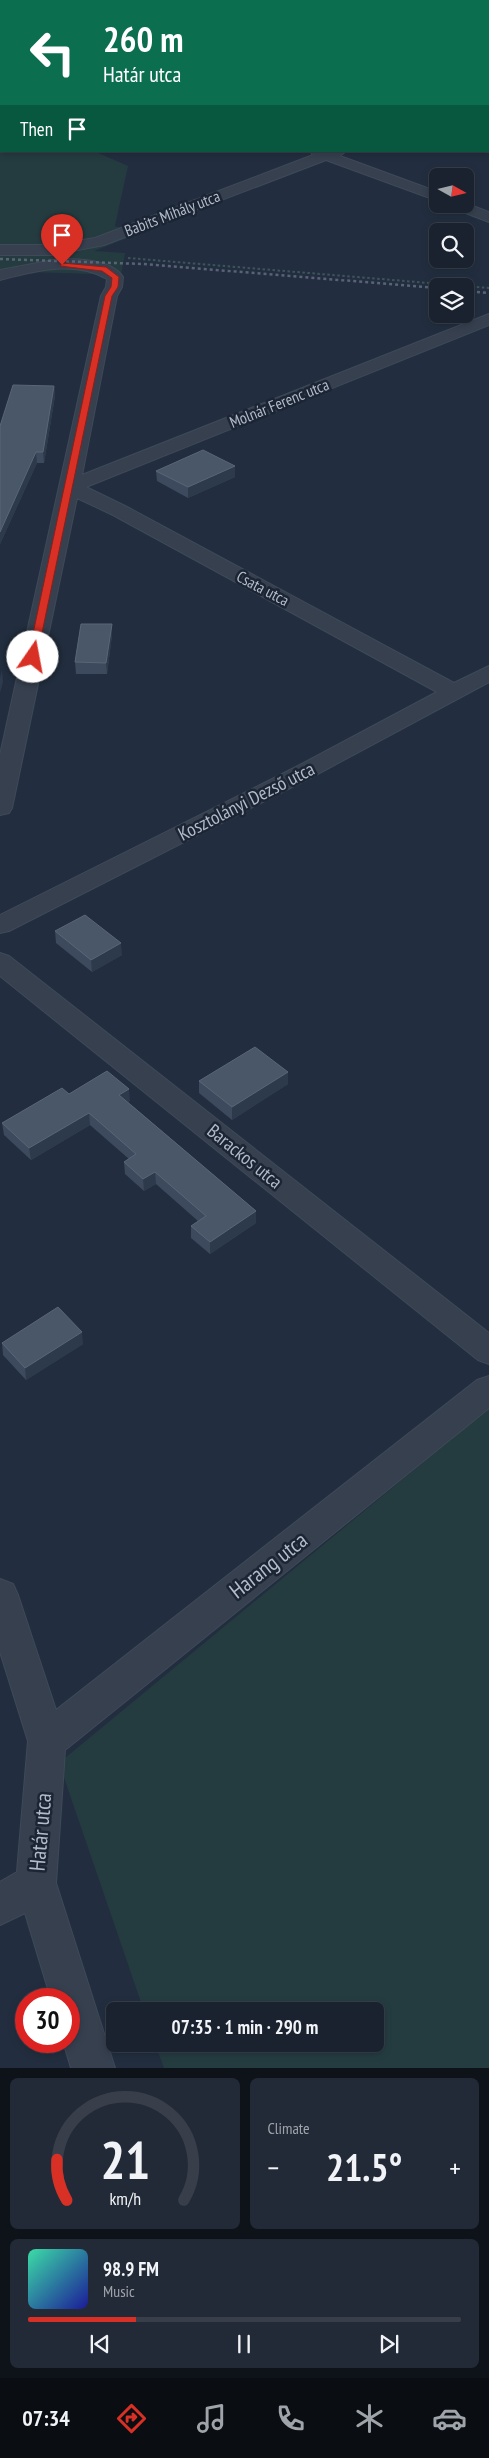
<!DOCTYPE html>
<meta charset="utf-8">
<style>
body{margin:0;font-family:"PT Sans Narrow",sans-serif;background:#232a37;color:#f1f3f6;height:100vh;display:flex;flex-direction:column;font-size:19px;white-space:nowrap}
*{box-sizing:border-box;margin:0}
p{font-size:16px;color:#9fa4aa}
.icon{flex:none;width:28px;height:28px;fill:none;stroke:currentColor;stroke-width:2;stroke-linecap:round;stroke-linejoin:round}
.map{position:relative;height:2068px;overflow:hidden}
.details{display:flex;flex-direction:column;gap:10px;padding:10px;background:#0e131a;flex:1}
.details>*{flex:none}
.banner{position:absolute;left:0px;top:0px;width:490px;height:152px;box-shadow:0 2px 8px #0003,0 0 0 1px #383f4b;background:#0b6e4f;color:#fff;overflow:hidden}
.needle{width:32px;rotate:98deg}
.tools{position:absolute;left:429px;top:168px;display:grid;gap:10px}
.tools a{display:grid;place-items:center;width:45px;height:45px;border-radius:8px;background:#1a222f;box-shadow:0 2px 8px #0003,0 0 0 1px #383f4b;font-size:25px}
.speed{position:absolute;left:15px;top:1988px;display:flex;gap:10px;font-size:25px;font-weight:700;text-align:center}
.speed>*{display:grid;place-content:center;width:65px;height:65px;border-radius:50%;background:#1a222f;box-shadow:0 2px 8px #0003,0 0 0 1px #383f4b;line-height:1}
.speed .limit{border:8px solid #d22;background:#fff;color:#111}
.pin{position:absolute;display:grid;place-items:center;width:42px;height:42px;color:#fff;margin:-51px -21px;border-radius:50% 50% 50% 0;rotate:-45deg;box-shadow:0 0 5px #0007}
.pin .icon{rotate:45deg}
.me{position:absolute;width:55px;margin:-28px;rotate:12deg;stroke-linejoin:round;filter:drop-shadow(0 0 4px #0008)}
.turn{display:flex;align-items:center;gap:18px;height:105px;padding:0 20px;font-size:22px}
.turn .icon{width:65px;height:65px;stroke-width:2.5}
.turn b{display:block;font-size:35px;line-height:42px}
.then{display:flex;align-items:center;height:48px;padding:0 20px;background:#0003;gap:10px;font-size:19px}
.big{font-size:38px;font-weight:800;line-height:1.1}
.details .tile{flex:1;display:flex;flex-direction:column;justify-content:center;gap:8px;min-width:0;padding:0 18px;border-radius:8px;background:#232a37}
.details .dial{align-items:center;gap:0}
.dial svg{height:130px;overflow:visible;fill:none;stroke:#383f4b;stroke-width:7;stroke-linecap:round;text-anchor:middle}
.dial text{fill:#f1f3f6;stroke:none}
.song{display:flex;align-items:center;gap:15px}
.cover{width:60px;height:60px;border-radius:8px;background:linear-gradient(135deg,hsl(160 70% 55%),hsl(240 70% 35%))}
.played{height:5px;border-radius:2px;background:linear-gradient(90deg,#d93025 25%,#383f4b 25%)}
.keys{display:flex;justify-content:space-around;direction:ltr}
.heat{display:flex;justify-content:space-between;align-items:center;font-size:28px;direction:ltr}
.details .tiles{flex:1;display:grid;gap:10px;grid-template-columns:1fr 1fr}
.tile:last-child{grid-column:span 2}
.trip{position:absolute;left:106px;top:2002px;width:278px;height:50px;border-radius:8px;background:#1a222f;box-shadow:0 2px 8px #0003,0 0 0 1px #383f4b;font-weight:800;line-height:50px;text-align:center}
.menu{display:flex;height:80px;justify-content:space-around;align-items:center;background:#0a0e13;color:#9fa4aa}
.menu .icon{width:35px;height:35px}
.menu .on{color:#d93025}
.menu b{font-size:22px;color:#f1f3f6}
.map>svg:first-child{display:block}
</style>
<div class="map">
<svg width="489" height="2068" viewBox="0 0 489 2068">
<rect width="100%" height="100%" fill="#222e3f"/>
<!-- green -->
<path fill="#243c40" d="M 0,109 L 1,151 L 94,151 L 128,166 L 115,226 L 137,234 L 94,251 L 125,253 L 121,275 L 32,272 L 0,280 Z
M 489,1408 L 489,2068 L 164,2068 L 155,2044 L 375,2044 L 375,2011 L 144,2011 L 59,1763 Z"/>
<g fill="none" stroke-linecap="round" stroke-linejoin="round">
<!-- minor casing -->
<g stroke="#3f4958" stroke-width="2">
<path id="minor" d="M 0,95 L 1,95 L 1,103 L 0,103 Z
M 310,151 L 346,151 L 340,156 L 438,192 L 438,201 L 326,160 L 104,245 L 52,255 L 0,255 L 0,245 L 52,245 L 95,238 L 313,155 Z
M 465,203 L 489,212 L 489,222 L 450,207 L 448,204 Z
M 59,259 C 78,259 111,259 123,277 L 122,287 L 117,296 L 82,475 L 489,314 L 489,325 L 86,487 L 127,507 L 454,683 L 489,666 L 489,682 L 312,777 L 9,931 L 0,933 L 0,915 L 296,767 L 437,692 L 113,515 L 77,498 L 12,808 L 9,813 L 0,815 L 0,755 L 101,296 L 106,287 L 107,279 C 74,260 35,271 0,280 L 0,270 Z
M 0,953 L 9,956 L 489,1333 L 489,1364 L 478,1360 L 0,976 Z
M 489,1376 L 489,1408 L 65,1750 L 56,1883 L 115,2068 L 71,2068 L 63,2041 L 69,2041 L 69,1999 L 51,1999 L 25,1913 L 0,1925 L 0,1882 L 17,1872 L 28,1741 L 0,1652 L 0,1579 L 13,1584 L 18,1595 L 56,1710 L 477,1380 Z"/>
</g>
<!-- path-far1 -->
<path stroke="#3d5558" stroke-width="1" stroke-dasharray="2 2" stroke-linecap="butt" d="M 41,0 L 44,1
M 332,0 L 336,1
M 129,1 L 140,0"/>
<!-- path -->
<path stroke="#3d5558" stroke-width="2" stroke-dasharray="2.5 2.5" stroke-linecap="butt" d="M 128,258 L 489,288"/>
<!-- minor -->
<use href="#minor" fill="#36404f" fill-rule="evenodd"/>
<!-- rail -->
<path stroke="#586476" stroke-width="2.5" stroke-dasharray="3 3" stroke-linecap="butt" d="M 0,259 L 143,264 L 438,288
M 465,291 L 489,293"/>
</g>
<!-- wall -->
<path fill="#3d4a5d" d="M 54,386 L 55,396 L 44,463 L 37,463 L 0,544 L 0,426 Z
M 235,466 L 235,477 L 188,498 L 157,481 L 156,471 Z
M 112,624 L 112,635 L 107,674 L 76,674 L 75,662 Z
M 55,931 L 122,955 L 92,972 L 56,943 Z
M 288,1072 L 288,1084 L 232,1120 L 199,1093 L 199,1081 Z
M 69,1094 L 130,1101 L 128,1102 L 256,1211 L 256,1223 L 210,1254 L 191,1238 L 191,1226 L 198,1221 L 156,1184 L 144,1191 L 125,1174 L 124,1162 L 129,1159 L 90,1125 L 31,1160 L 4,1135 L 2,1123 Z
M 2,1343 L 83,1344 L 26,1380 L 3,1355 Z"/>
<!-- shaded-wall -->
<path fill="#2d3a4c" d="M 54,386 L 55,396 L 44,463 L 43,452 Z
M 36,452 L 37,463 L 0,544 L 0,532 Z
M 235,466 L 235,477 L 188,498 L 188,487 Z
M 112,624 L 112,635 L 107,674 L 106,663 Z
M 2,670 L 3,682 L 0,693 L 0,678 Z
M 121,943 L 122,955 L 92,972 L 91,960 Z
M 288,1072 L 288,1084 L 232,1120 L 232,1107 Z
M 129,1089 L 130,1101 L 120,1107 L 119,1095 Z
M 89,1113 L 90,1125 L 31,1160 L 29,1148 Z
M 155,1172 L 156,1184 L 144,1191 L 143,1179 Z
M 256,1211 L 256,1223 L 210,1254 L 210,1242 Z
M 82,1332 L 83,1344 L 26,1380 L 25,1368 Z"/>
<!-- building -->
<path fill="#495769" stroke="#5a6678" d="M 13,385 L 54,386 L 43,452 L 36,452 L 0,532 L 0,426 Z
M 203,450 L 235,466 L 188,487 L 156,471 Z
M 81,624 L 112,624 L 106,663 L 75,662 Z
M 85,915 L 121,943 L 91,960 L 55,931 Z
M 255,1047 L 288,1072 L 232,1107 L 199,1081 Z
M 107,1071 L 129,1089 L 119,1095 L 256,1211 L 210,1242 L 191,1226 L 206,1216 L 155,1172 L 143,1179 L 124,1162 L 136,1154 L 89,1113 L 29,1148 L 2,1123 L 62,1088 L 69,1094 Z
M 58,1307 L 82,1332 L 25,1368 L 2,1343 Z"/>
<!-- route -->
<path fill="#d93025" stroke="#8d1f18" d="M 62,263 L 106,267 L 119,277 L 118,287 L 112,296 L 37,657 L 33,660 L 28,657 L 105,296 L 111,287 L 112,278 L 102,271 L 60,266 Z"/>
<g text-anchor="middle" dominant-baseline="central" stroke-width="5" stroke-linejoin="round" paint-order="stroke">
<!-- far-street labels -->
<g font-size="16" fill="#b2bbca" stroke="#1b2534">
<text transform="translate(172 213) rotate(-21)">Babits Mihály utca</text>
<text transform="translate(279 403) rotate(-22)">Molnár Ferenc utca</text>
<text transform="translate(263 588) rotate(28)">Csata utca</text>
</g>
<!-- street labels -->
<g font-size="19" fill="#b2bbca" stroke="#1b2534">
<text transform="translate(246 801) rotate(-27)">Kosztolányi Dezső utca</text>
<text transform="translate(245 1156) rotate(39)">Barackos utca</text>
</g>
<!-- near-street labels -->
<g font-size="22" fill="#b2bbca" stroke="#1b2534">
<text transform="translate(268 1565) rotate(-38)">Harang utca</text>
<text transform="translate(40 1832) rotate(-85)">Határ utca</text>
</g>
</g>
</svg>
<div class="tools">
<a><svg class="needle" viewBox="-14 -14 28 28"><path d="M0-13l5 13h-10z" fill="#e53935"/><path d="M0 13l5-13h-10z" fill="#9fa4aa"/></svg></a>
<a><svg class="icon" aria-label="search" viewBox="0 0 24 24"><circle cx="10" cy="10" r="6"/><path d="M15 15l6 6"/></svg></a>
<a><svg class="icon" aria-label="layers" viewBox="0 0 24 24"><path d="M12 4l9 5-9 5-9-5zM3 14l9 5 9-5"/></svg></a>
</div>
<div class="speed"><div class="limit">30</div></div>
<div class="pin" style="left:62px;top:265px;background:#d93025"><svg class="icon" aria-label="arrive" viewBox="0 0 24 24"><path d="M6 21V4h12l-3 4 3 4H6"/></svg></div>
<svg class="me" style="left:33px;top:657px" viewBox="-20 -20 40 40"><circle r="19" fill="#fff"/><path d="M0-13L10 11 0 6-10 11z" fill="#d93025"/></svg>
<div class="trip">07:35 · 1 min · 290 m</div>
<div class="banner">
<div class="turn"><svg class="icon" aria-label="left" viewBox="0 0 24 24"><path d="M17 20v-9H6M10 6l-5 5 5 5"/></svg><div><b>260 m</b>Határ utca</div></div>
<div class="then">Then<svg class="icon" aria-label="arrive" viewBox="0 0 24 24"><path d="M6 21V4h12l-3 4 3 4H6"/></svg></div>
</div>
</div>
<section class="details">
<div class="tiles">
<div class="tile dial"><svg viewBox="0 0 100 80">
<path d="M14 69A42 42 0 1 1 86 69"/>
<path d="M14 69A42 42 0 0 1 8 44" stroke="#d93025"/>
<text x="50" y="56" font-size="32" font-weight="700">21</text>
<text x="50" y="72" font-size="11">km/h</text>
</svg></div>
<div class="tile"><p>Climate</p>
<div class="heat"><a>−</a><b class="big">21.5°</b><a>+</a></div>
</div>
<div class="tile">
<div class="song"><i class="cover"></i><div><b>98.9 FM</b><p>Music</p></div></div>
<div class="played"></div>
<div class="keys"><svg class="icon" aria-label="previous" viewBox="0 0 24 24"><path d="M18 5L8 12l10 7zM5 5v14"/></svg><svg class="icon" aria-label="pause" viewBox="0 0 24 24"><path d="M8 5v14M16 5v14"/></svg><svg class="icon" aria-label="next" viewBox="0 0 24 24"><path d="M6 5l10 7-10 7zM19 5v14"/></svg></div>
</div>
</div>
</section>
<nav class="menu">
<b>07:34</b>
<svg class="icon on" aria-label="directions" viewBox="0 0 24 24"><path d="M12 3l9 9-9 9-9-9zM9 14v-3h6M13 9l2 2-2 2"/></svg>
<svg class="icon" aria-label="music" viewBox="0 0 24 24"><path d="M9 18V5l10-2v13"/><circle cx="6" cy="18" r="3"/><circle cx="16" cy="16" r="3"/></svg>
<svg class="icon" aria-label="phone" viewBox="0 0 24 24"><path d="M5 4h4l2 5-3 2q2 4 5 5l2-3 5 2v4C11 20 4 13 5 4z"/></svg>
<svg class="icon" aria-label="climate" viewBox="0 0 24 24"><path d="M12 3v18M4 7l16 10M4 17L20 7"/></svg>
<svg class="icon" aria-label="car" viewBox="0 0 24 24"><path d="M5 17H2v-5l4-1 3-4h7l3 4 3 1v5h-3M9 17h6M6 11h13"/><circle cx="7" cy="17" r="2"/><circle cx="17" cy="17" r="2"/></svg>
</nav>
